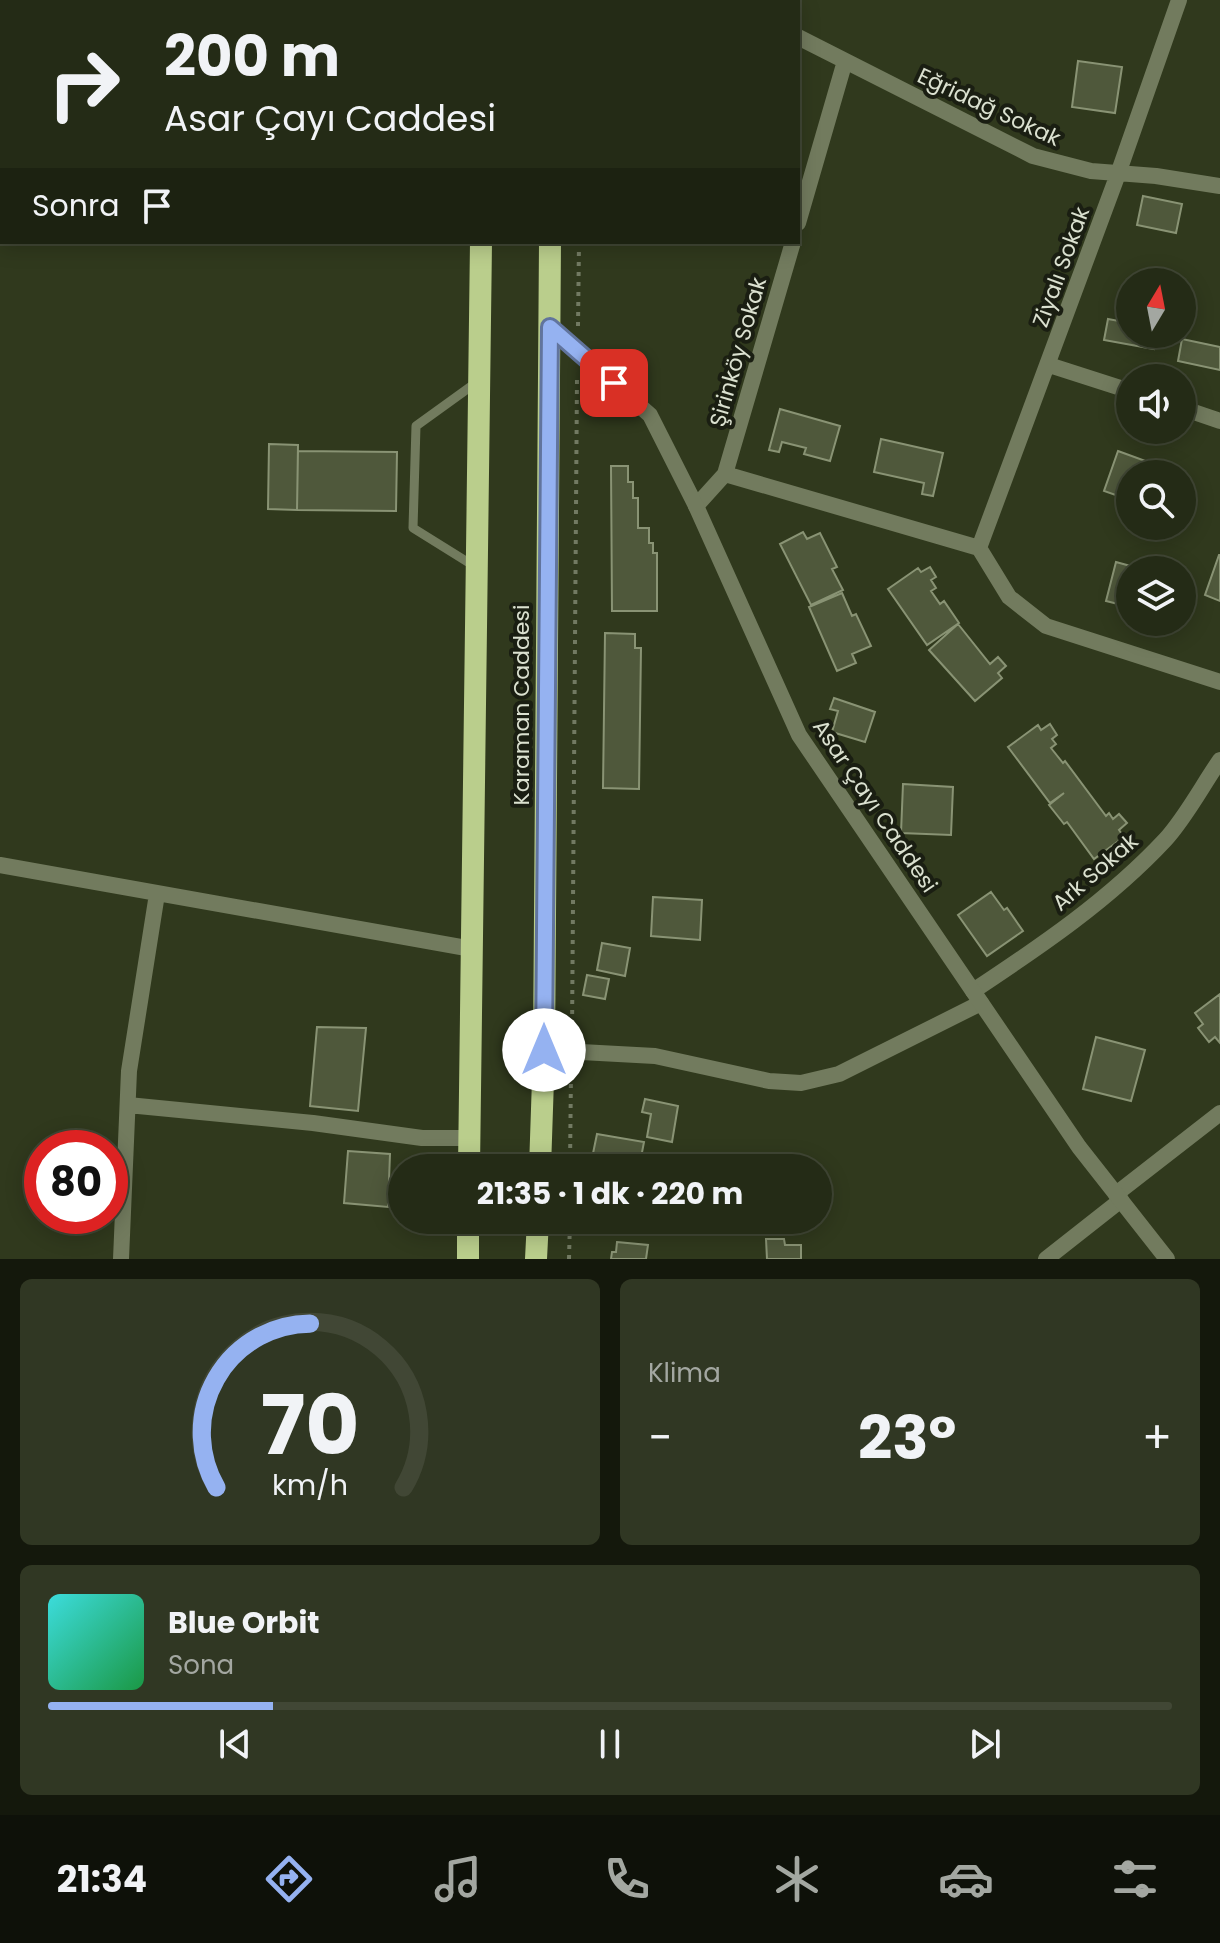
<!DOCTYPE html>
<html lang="tr">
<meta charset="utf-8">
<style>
body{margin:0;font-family:Poppins,sans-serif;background:#303723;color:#f1f3f6;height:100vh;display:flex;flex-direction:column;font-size:30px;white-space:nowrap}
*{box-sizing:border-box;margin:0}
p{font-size:26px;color:#a3a7a1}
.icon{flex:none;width:44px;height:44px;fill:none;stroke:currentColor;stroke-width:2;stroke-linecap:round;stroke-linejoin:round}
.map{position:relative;height:1259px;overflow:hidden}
.side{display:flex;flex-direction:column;gap:20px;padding:20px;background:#14180c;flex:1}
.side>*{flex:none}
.banner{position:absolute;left:0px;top:0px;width:800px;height:244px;box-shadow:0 4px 20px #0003,0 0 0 2px #414735;background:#242b16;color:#f1f3f6;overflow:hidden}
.needle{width:52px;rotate:10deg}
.buttons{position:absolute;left:1116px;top:268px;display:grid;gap:16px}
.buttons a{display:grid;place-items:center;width:80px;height:80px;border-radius:50%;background:#242b16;box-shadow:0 4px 20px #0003,0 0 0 2px #414735;font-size:40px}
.speed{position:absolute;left:24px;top:1130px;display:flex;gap:16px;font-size:40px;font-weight:700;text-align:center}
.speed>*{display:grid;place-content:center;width:104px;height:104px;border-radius:50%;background:#242b16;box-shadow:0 4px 20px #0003,0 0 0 2px #414735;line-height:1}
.speed .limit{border:12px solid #d22;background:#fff;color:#111}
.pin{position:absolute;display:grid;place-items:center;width:68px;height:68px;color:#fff;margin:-34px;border-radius:16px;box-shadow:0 4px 12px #0006}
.me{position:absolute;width:88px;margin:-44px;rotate:0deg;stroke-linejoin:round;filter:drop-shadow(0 0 6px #0008)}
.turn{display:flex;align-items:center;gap:28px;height:168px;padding:0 32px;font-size:36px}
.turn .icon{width:104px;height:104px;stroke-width:2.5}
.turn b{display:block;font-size:56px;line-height:68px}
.then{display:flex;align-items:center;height:76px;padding:0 32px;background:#0003;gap:16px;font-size:30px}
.big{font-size:60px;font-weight:700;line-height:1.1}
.side .card{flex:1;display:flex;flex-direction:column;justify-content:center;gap:12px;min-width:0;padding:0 28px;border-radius:12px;background:#303723}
.side .dial{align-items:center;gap:0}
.dial svg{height:208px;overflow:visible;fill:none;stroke:#414735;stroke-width:7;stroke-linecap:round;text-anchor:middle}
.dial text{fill:#f1f3f6;stroke:none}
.song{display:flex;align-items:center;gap:24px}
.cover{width:96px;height:96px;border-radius:12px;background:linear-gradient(135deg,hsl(180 70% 55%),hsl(140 70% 35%))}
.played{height:8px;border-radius:4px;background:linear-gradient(90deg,#95b2f1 20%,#414735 20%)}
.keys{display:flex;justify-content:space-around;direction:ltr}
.heat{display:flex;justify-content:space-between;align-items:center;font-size:44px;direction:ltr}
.side .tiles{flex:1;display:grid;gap:20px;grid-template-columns:1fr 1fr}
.card:last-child{grid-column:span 2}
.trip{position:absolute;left:388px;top:1154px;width:444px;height:80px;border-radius:40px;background:#242b16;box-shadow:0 4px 20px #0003,0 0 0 2px #414735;font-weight:700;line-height:80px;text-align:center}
.menu{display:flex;height:128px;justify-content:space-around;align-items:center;background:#0e1109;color:#a3a7a1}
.menu .icon{width:56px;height:56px}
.menu .selected{color:#95b2f1}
.menu b{font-size:36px;color:#f1f3f6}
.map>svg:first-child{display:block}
</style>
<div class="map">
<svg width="1220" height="1259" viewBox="0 0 1220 1259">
<rect width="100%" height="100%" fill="#30391d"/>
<!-- building -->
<path fill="#4f583b" stroke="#899374" stroke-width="2" d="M 630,0 L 661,0 L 661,2 L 630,2 Z
M 1078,61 L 1122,67 L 1115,113 L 1072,107 Z
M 1143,196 L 1182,204 L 1176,233 L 1137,225 Z
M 1108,319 L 1130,323 L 1130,334 L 1157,334 L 1154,349 L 1104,340 Z
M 1182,339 L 1220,347 L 1220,370 L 1178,361 Z
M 780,409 L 840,426 L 830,461 L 804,454 L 806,448 L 782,442 L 779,452 L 769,450 Z
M 881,439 L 943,453 L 933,496 L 922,494 L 924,483 L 874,472 Z
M 269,444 L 298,445 L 297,510 L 268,509 Z
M 298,451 L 397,452 L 396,511 L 297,510 Z
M 1118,451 L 1173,471 L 1172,474 L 1130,474 L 1130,500 L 1104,491 Z
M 611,466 L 628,466 L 628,482 L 633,482 L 633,498 L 638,498 L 638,528 L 649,528 L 649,543 L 653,543 L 653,553 L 657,553 L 657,611 L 612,611 Z
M 803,532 L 807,539 L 820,533 L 837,567 L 832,569 L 843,590 L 811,605 L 780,544 Z
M 1219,555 L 1220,555 L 1220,601 L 1205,595 Z
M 1116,562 L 1145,570 L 1130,570 L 1130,607 L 1106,601 Z
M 930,567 L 936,577 L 931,580 L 936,588 L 931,591 L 940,604 L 944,601 L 959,623 L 927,645 L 888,589 L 918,568 L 921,572 Z
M 842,593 L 852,616 L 856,614 L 871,646 L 852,654 L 856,663 L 837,671 L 809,607 Z
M 958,624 L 990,664 L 998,657 L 1006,666 L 998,673 L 1002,678 L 975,701 L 929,650 Z
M 605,633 L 635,634 L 635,648 L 641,648 L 639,789 L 603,788 Z
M 834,698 L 875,712 L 865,742 L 832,732 L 838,711 L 830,709 Z
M 1050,724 L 1057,735 L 1052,739 L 1056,744 L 1051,748 L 1063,763 L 1065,761 L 1106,816 L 1109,813 L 1113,819 L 1119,814 L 1127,823 L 1119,830 L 1124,837 L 1094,859 L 1067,822 L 1064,824 L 1049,805 L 1064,793 L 1050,803 L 1008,747 L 1038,725 L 1041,730 Z
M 903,784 L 953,787 L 951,835 L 901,833 Z
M 991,892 L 1004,910 L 1007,908 L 1023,931 L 987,956 L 958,915 Z
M 653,897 L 702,900 L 700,940 L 651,936 Z
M 602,943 L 630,948 L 625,976 L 597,970 Z
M 587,975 L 609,979 L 605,999 L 583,995 Z
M 1220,994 L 1220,1043 L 1215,1037 L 1209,1042 L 1198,1028 L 1203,1024 L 1195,1013 Z
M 317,1027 L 366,1028 L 358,1111 L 310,1106 Z
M 1096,1037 L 1145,1050 L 1131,1101 L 1083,1089 Z
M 645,1099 L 678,1106 L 672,1142 L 647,1137 L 651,1114 L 642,1112 Z
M 597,1134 L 644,1142 L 639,1168 L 607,1164 L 607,1168 L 590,1168 Z
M 348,1151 L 390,1154 L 388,1207 L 344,1203 Z
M 609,1220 L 660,1220 L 659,1226 Z
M 766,1239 L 784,1239 L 785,1245 L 801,1245 L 801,1259 L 767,1259 Z
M 617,1242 L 648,1245 L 646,1259 L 611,1259 L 612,1252 L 616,1252 Z"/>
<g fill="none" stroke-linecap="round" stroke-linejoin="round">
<!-- path -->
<path stroke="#727a62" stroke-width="4" stroke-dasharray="4 6" stroke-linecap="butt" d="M 581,2 L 582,0
M 578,326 L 579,242
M 572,1034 L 577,378
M 570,1168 L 571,1070
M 569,1259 L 570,1220"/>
<!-- service -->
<path stroke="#727b5e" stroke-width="9" d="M 474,566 L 413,528 L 416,426 L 477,382"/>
<!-- minor -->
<path stroke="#727b5e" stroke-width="16" d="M 728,0 L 732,2
M 798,37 L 1033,156 L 1091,171 L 1156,176 L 1220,186
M 798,223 L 845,61
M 1049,365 L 1130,391
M 1182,408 L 1220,421
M 725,474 L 793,242
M 696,506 L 725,474 L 979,548 L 1009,597 L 1046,626 L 1220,682
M 979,548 L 1118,174 L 1179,0
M 0,865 L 472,949
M 973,991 C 1041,946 1109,900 1165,840 C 1186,817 1202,786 1220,760
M 544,1050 L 655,1056 L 769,1081 L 801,1083 L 839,1074 L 981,1003
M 128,1105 L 313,1123 L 422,1138 L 469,1138
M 1116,1194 L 1220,1113
M 121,1259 L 129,1071 L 157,894
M 1046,1259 L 1121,1200"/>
<!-- tertiary -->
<path stroke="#727b5e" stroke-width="16" d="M 550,327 L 650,415 L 696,506 L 799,735 L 1079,1147 L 1167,1259"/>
<!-- trunk -->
<path stroke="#bace8c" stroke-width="22" d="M 482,2 L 482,0
M 551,2 L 551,0
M 469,1168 L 481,242
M 540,1168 L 544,1050 L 550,242
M 468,1259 L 468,1220
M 536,1259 L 538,1220"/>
</g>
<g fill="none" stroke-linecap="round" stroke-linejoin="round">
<!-- route casing -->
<g stroke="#61749d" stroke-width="20">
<path id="route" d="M 544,1050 L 550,327 L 614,383"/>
</g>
<!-- route -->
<use href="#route" stroke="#95b2f1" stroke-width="14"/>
</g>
<g text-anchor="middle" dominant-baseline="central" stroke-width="8" stroke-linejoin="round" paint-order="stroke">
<!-- street labels -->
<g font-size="22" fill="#dbe1d0" stroke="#1a1e12">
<text transform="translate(989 107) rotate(25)">Eğridağ Sokak</text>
<text transform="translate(1061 267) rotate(-70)">Ziyalı Sokak</text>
<text transform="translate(738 352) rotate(-74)">Şirinköy Sokak</text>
<text transform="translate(521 705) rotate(-90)">Karaman Caddesi</text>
<text transform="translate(875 806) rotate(56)">Asar Çayı Caddesi</text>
<text transform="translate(1095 872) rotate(-41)">Ark Sokak</text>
</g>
</g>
</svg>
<div class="buttons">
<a><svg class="needle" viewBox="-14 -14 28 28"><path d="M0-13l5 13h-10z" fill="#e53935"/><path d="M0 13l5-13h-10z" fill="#a3a7a1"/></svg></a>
<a><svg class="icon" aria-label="sound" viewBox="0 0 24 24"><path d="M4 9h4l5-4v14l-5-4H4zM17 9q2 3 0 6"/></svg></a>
<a><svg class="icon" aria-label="search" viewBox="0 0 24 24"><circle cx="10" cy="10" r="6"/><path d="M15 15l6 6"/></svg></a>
<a><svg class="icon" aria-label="layers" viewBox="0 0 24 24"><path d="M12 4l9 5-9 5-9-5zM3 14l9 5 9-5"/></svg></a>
</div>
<div class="speed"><div class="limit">80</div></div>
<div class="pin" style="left:614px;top:383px;background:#d93025"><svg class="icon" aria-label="arrive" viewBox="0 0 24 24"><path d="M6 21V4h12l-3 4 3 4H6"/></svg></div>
<svg class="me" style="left:544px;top:1050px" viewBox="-20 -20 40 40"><circle r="19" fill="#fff"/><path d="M0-13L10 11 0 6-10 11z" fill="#95b2f1"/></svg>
<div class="trip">21:35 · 1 dk · 220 m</div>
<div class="banner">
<div class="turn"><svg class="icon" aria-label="right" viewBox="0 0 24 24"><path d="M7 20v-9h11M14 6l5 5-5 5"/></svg><div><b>200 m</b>Asar Çayı Caddesi</div></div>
<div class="then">Sonra<svg class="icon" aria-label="arrive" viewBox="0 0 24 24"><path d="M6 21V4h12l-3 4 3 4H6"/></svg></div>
</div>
</div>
<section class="side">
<div class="tiles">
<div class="card dial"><svg viewBox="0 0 100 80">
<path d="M14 69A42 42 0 1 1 86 69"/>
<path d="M14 69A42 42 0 0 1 50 6" stroke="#95b2f1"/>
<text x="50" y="56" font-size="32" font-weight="700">70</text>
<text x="50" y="72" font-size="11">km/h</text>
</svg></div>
<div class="card"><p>Klima</p>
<div class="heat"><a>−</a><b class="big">23°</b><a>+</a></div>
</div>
<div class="card">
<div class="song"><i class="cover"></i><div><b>Blue Orbit</b><p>Sona</p></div></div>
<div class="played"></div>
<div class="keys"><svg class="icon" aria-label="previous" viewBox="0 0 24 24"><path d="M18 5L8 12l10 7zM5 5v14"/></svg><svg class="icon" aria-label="pause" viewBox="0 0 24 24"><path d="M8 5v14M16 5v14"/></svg><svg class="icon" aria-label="next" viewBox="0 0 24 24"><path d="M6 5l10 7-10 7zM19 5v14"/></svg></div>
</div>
</div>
</section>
<nav class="menu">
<b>21:34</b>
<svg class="icon selected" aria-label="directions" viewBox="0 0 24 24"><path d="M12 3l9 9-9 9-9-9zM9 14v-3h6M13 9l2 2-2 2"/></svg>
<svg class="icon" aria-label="music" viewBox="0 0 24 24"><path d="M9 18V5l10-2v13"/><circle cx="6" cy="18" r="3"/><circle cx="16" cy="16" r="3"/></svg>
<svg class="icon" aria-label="phone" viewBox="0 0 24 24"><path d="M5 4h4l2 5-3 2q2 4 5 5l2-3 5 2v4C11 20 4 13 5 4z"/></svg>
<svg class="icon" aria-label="climate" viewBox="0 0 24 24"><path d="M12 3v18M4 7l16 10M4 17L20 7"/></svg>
<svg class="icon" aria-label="car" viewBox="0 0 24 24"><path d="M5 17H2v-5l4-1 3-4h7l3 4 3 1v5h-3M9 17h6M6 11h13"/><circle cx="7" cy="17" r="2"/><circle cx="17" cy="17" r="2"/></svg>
<svg class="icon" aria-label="filters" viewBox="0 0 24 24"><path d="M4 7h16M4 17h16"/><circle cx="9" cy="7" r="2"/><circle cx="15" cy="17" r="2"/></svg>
</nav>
